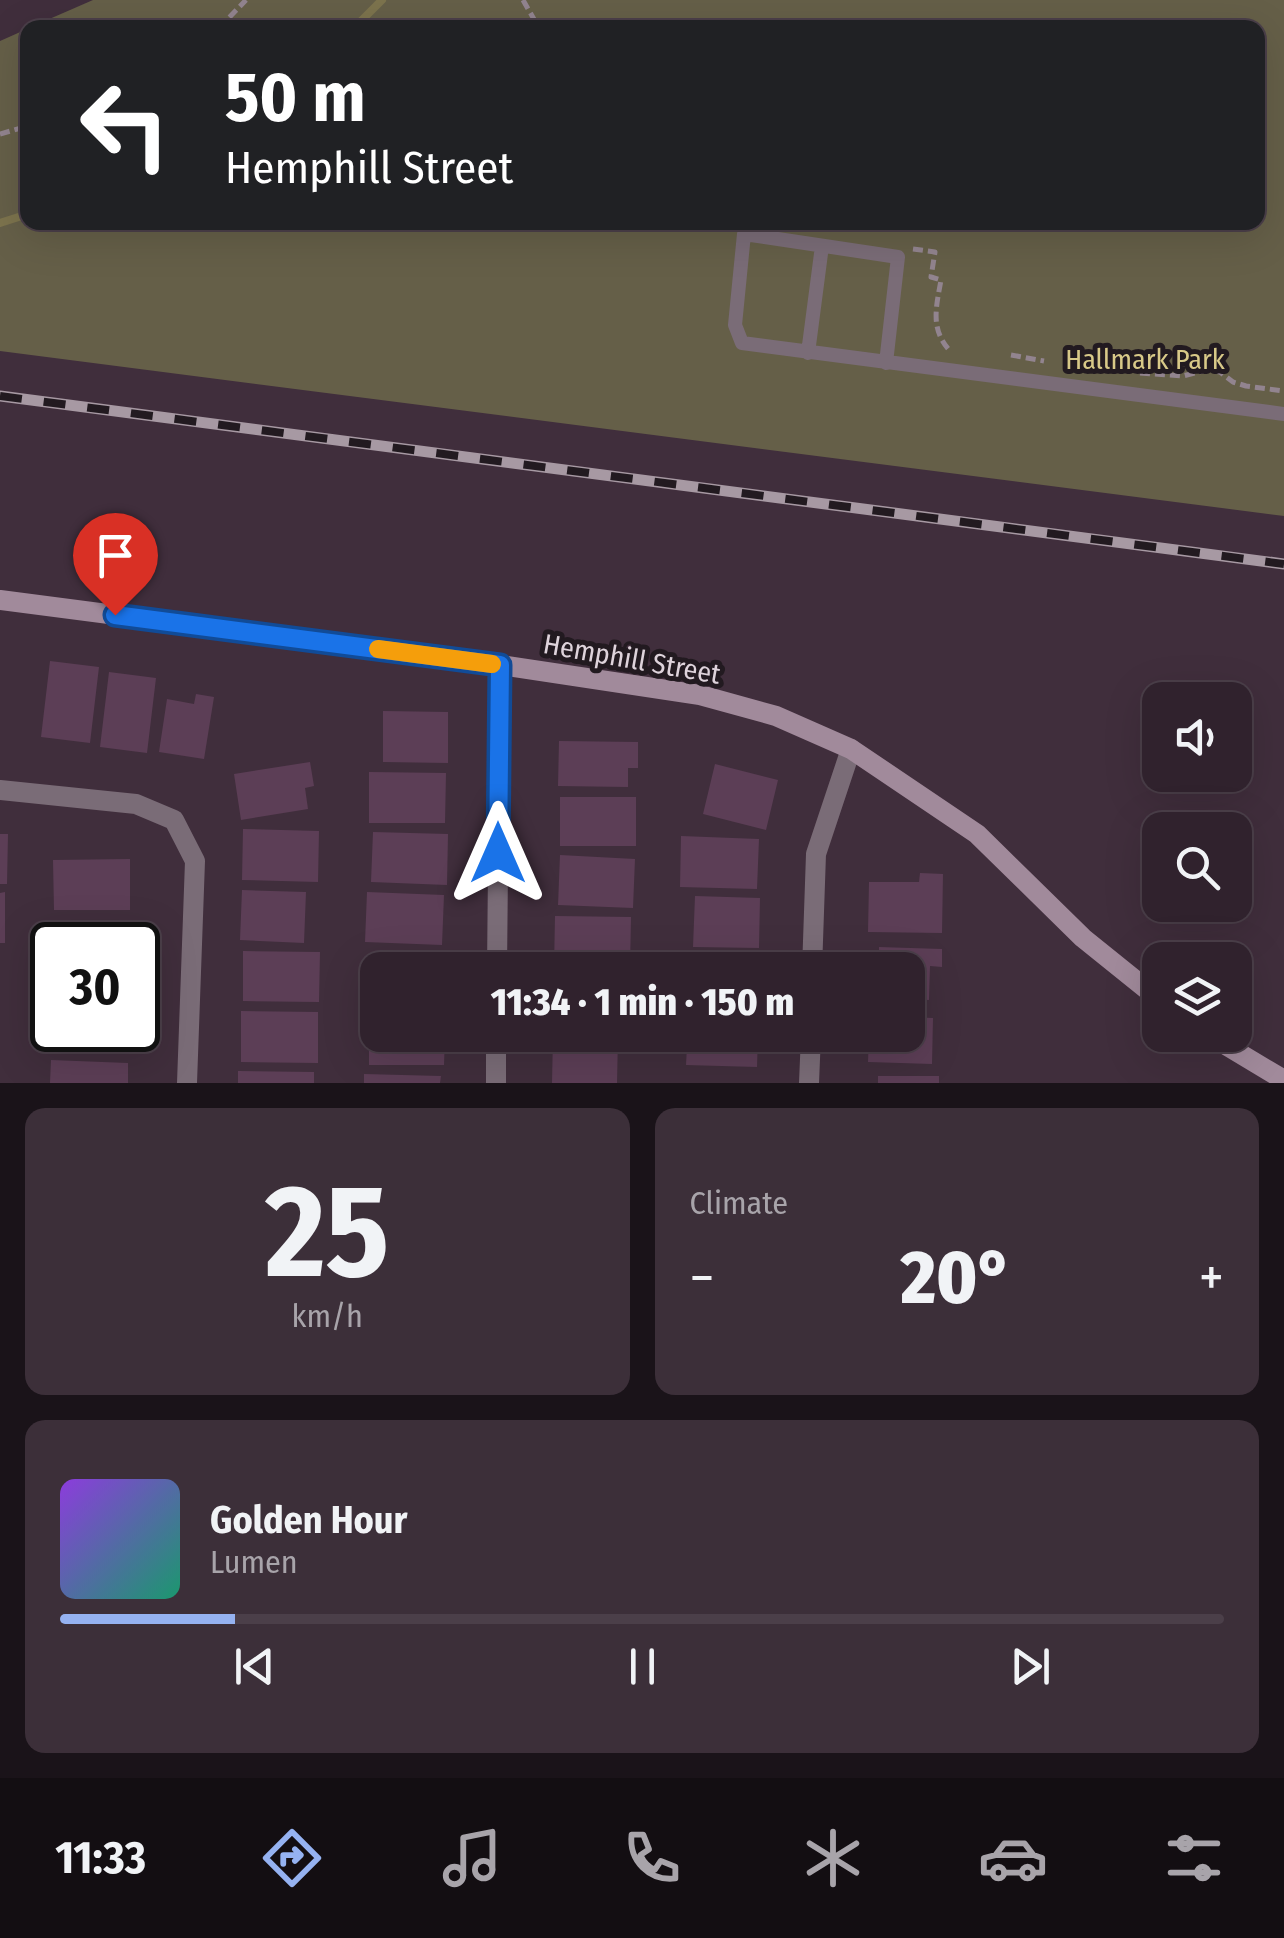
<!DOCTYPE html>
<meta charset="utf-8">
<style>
body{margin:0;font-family:"Fira Sans Condensed",sans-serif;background:#3c2f39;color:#f1f3f6;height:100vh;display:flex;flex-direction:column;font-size:38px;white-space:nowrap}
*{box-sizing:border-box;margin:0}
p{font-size:32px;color:#a8a4aa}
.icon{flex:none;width:55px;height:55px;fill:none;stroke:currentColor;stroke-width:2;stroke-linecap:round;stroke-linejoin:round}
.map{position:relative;height:1083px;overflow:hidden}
.side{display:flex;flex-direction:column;gap:25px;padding:25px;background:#1a1319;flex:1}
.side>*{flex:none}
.hud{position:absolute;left:20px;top:20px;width:1245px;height:210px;border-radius:20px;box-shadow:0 10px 40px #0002,0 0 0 2px #4b3f49;background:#202124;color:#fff;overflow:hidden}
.controls{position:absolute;left:1142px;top:682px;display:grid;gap:20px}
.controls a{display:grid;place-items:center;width:110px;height:110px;border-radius:20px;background:#30222d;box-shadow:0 10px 40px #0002,0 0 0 2px #4b3f49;font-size:50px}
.speed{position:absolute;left:30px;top:922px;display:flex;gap:20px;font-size:50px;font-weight:700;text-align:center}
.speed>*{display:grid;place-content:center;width:130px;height:130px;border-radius:50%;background:#30222d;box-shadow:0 10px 40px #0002,0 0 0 2px #4b3f49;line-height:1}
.speed .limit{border:5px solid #111;border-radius:15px;background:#fff;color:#111}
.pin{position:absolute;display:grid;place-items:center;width:85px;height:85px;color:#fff;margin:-102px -42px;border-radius:50% 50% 50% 0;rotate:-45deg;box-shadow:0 0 10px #0007}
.pin .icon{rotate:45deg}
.me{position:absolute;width:110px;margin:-55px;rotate:0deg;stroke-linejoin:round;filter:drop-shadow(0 0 8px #0008)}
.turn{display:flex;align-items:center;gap:35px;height:210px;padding:0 40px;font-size:45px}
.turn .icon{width:130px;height:130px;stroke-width:2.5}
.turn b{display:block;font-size:70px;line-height:85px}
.big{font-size:75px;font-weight:800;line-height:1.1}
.side .card{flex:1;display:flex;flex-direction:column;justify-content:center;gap:15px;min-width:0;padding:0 35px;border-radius:20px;background:#3c2f39}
.side .dial{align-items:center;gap:0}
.dial b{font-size:130px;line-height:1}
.song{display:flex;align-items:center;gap:30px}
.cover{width:120px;height:120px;border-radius:15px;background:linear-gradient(135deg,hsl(270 70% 55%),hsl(160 70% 35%))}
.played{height:10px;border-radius:5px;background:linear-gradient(90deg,#95b2f1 15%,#4b3f49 15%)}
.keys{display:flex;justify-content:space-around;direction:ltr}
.heat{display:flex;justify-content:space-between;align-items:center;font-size:55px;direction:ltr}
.side .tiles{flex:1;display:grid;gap:25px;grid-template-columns:1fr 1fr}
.card:last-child{grid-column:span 2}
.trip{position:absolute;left:360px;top:952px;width:565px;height:100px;border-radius:20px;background:#30222d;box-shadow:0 10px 40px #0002,0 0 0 2px #4b3f49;font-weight:800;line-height:100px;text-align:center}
.menu{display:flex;height:160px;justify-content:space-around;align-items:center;background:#130e12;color:#a8a4aa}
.menu .icon{width:70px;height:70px}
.menu .active{color:#95b2f1}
.menu b{font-size:45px;color:#f1f3f6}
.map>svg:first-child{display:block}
</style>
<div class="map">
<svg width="1284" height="1083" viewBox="0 0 1284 1083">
<rect width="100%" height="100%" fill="#402e3c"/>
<!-- green -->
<path fill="#655f48" d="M 93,0 L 1284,0 L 1284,516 L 0,351 L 0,41 L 27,29 L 28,222 L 1258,222 L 1258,28 L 31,27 Z"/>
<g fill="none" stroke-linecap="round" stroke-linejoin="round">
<!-- stream -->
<path stroke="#7c734d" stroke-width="8" d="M 354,28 L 382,0
M 0,223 L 28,214"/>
</g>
<!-- building -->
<path fill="#5c3e56" d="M 50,661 L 99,667 L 90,743 L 41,737 Z
M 109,672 L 156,678 L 147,753 L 100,747 Z
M 196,694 L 214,697 L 204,759 L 159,752 L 167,699 L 194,704 Z
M 383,711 L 448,712 L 448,763 L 383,762 Z
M 559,741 L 638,742 L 638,768 L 628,768 L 628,787 L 558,786 Z
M 310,762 L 314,786 L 305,788 L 308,809 L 241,820 L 234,774 Z
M 715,764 L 778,780 L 766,830 L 703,814 Z
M 369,772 L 446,773 L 445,823 L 369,823 Z
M 560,797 L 636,797 L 636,846 L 560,846 Z
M 243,829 L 319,831 L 318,882 L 242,880 Z
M 373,832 L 448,834 L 447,885 L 371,882 Z
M 0,834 L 8,834 L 7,884 L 0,884 Z
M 681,836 L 759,839 L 757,889 L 680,887 Z
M 560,855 L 635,859 L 633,908 L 558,905 Z
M 130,859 L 130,910 L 54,910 L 53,860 Z
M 920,873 L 943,874 L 942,933 L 868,932 L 869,882 L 919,882 Z
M 242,890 L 306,892 L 304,943 L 240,940 Z
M 5,892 L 5,943 L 0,943 L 0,893 Z
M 367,892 L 444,895 L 442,945 L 365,942 Z
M 695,896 L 760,898 L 759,948 L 693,947 Z
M 555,916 L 631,917 L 630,968 L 554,967 Z
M 56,925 L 132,927 L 132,945 L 56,945 Z
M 879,947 L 942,949 L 942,967 L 930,966 L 929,1000 L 908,999 L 908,970 L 867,970 L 867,966 L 879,966 Z
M 243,951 L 320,952 L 319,1002 L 243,1001 Z
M 445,953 L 445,970 L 380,970 L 380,954 Z
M 707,960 L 751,960 L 751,970 L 707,970 Z
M 241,1011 L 318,1012 L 318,1063 L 241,1062 Z
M 369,1013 L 378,1013 L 378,1035 L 445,1035 L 444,1065 L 369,1065 Z
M 908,1017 L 933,1018 L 932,1064 L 868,1062 L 869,1035 L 908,1035 Z
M 49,1030 L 126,1030 L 126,1043 L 49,1041 Z
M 553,1035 L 618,1037 L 617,1083 L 552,1083 Z
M 678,1035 L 758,1035 L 757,1067 L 686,1065 L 687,1046 L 678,1046 Z
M 51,1060 L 128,1063 L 128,1083 L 50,1083 Z
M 238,1071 L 314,1072 L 314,1083 L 238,1083 Z
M 364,1074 L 441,1076 L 440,1083 L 364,1083 Z
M 878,1076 L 939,1076 L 939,1083 L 878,1083 Z"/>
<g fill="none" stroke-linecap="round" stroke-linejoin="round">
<!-- path -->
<path stroke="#92848f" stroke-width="5" stroke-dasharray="10 5" stroke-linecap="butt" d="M 523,0 L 539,28
M 219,28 L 246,0
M 0,134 L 28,126
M 707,222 L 729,225
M 913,249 L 935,252 L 931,277 L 941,280 C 936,308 930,329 950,351
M 1011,355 L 1044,361
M 1140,373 L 1183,376 L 1207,370 L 1220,372 L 1233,382 L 1246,386 L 1284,391"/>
<!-- lane -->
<path stroke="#7a6c77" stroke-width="14" d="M 808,353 L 822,246
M 886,363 L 898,257 L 744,234 L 735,325 L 742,343 L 1284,414"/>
<!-- street -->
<path stroke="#7a6c77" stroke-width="20" d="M 0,790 L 136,804 L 174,820 L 195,861 L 187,1083
M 497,970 L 500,665
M 812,970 L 816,854 L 851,749
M 496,1083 L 496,1035
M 809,1083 L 811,1035"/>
<!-- secondary -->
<path stroke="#a18a9b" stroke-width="20" d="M 0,600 L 500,665 L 700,695 L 776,716 L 851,749 L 977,834 L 1083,938 L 1160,1000
M 1209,1035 L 1284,1080"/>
<!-- rail casing -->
<g stroke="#a799a3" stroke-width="11">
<path id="rail" d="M 0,396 L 1284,564"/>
</g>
<!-- rail -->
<use href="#rail" stroke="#221a20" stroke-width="8" stroke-dasharray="22" stroke-linecap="butt"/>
</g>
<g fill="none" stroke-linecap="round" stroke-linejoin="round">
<!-- route casing -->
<g stroke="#114b97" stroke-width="25">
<path id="route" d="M 115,615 L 500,665 L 498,853"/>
</g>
<!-- route -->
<use href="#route" stroke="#1a73e8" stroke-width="18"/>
<!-- slow -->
<path stroke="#f59e0b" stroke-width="18" d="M 378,649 L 492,664"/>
</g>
<g text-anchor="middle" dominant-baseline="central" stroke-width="10" stroke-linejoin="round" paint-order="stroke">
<!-- park labels -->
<g font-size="28" fill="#d8c988" stroke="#221a20">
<text x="1145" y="359">Hallmark Park</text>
</g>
<!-- street labels -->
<g font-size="28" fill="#ded3db" stroke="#221a20">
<text transform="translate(632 659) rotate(10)">Hemphill Street</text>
</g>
</g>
</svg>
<div class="controls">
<a><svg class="icon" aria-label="sound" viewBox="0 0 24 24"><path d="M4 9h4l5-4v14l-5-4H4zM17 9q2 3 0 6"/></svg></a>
<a><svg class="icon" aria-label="search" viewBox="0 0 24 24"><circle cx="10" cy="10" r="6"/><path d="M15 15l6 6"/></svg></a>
<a><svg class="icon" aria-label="layers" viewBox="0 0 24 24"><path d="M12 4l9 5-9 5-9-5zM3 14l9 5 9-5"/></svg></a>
</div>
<div class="speed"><div class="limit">30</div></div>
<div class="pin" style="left:115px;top:615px;background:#d93025"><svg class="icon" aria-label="arrive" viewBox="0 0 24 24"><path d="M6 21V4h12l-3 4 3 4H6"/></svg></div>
<svg class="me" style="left:498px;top:853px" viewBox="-20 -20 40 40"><path d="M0-17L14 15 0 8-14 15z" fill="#1a73e8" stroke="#fff" stroke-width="4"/></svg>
<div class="trip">11:34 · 1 min · 150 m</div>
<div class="hud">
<div class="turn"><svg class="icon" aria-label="left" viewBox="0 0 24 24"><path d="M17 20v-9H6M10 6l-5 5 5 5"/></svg><div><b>50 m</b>Hemphill Street</div></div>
</div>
</div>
<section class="side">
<div class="tiles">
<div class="card dial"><b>25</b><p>km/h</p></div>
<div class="card"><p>Climate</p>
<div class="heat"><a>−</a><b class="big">20°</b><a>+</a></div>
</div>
<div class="card">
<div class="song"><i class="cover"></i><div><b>Golden Hour</b><p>Lumen</p></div></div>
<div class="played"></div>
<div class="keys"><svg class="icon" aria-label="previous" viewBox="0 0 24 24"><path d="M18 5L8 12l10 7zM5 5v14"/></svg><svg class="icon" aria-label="pause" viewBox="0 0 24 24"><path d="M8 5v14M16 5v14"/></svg><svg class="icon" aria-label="next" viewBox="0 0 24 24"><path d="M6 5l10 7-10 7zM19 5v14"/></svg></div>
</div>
</div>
</section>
<nav class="menu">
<b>11:33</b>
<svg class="icon active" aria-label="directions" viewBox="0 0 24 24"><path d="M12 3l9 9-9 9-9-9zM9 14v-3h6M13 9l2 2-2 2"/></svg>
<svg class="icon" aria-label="music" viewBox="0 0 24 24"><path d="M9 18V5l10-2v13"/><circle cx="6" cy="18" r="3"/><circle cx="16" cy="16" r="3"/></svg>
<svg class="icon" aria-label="phone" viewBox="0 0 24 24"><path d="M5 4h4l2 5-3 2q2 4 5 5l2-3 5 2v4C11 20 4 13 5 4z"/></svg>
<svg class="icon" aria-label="climate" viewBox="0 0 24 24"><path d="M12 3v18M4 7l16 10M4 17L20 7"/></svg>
<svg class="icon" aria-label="car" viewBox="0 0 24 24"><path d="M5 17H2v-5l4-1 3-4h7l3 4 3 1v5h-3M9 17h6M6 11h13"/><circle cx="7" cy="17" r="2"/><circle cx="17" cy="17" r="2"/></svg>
<svg class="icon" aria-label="filters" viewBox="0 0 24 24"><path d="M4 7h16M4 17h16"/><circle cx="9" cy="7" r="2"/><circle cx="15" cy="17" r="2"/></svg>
</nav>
